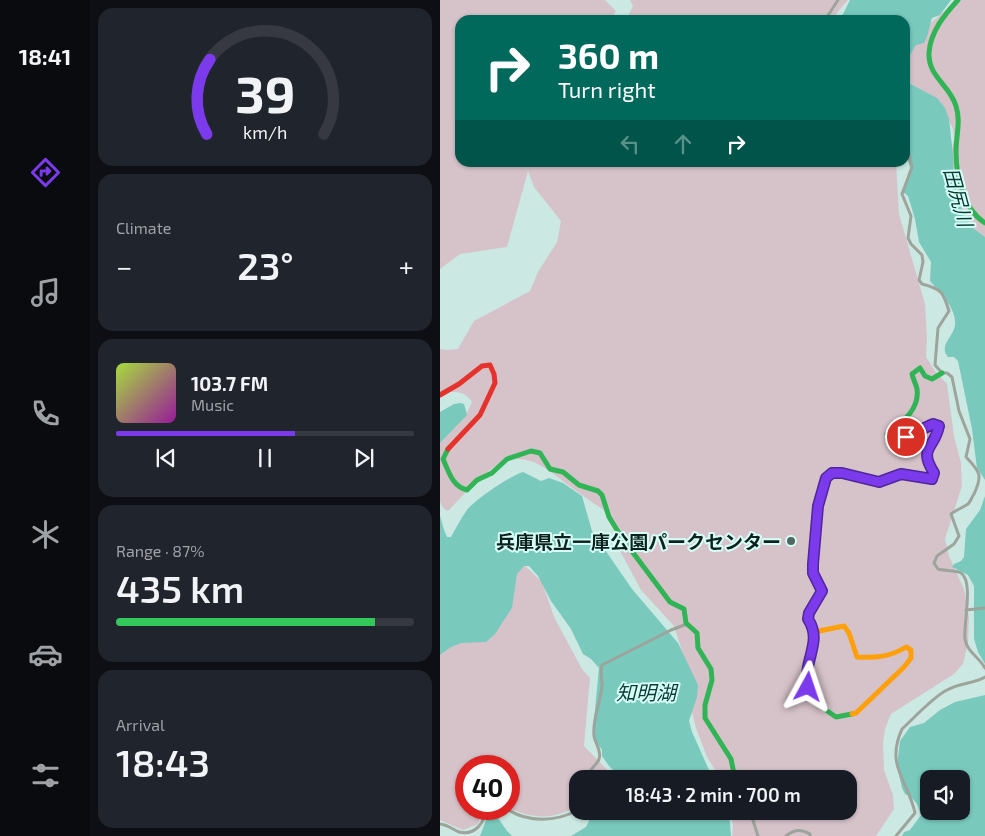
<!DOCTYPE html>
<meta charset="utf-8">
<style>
body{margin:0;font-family:"Exo 2","Noto Sans JP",sans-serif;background:#20242c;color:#f1f3f6;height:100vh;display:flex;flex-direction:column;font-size:19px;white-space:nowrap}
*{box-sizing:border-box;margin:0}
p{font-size:16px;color:#9ea1a6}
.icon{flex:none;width:28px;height:28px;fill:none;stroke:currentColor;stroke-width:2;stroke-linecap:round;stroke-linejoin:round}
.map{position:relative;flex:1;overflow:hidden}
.drawer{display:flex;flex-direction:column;gap:8px;padding:8px;background:#0d0f14;width:350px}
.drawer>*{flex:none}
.top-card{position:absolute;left:15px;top:15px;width:455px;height:152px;border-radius:15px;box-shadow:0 1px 4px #0004;background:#00695c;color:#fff;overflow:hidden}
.fabs{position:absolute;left:480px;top:770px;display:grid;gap:10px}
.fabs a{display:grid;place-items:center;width:50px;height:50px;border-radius:10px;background:#171b24;box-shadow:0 1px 4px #0004;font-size:25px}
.speed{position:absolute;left:15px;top:755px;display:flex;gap:10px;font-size:25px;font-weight:700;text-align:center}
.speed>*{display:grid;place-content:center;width:65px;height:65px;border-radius:50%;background:#171b24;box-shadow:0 1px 4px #0004;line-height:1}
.speed .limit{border:8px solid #d22;background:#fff;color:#111}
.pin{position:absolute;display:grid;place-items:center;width:42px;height:42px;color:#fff;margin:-21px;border:2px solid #fff;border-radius:50%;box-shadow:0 1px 5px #0007}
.me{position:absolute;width:55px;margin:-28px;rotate:5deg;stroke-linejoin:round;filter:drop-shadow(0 0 4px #0008)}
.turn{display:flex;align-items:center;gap:18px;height:105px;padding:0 20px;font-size:22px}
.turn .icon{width:65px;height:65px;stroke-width:2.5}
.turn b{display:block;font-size:35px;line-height:42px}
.lanes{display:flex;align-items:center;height:48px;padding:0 20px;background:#0003;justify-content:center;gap:25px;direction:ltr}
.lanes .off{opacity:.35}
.big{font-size:38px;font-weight:600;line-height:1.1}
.drawer .widget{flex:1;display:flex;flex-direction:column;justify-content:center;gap:8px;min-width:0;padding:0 18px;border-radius:15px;background:#20242c}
.drawer .dial{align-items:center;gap:0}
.dial svg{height:130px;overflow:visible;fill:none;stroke:#363941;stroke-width:7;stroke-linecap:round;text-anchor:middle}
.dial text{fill:#f1f3f6;stroke:none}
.song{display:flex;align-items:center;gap:15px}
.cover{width:60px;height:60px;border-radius:8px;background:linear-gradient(135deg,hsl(80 70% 55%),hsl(300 70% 35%))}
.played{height:5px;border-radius:2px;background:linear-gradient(90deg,#7c3aed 60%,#363941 60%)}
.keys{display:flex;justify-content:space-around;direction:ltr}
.heat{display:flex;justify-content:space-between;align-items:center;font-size:28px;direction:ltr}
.charge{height:8px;border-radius:4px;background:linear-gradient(90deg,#34c759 87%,#363941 0)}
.trip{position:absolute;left:129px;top:770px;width:288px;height:50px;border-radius:15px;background:#171b24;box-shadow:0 1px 4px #0004;font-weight:600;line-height:50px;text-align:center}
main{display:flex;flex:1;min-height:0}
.dock{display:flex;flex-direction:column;width:90px;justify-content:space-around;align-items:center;background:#090b0e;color:#9ea1a6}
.dock .icon{width:35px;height:35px}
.dock .current{color:#7c3aed}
.dock b{font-size:22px;color:#f1f3f6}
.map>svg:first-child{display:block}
</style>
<main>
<nav class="dock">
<b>18:41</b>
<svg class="icon current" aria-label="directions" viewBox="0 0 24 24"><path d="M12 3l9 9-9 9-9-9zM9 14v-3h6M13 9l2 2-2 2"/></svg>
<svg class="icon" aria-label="music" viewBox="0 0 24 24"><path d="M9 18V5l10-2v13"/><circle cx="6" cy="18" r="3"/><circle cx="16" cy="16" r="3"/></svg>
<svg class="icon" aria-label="phone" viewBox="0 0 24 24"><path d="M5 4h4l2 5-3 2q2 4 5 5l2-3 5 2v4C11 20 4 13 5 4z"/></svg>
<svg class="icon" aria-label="climate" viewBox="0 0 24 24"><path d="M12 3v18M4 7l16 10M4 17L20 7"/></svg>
<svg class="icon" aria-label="car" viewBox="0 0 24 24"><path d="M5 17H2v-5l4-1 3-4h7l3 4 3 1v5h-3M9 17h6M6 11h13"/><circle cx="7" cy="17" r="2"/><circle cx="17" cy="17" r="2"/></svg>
<svg class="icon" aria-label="filters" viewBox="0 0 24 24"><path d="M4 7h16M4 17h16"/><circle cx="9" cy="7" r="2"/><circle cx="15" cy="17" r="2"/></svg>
</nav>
<section class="drawer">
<div class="widget dial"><svg viewBox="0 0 100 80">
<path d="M14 69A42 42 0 1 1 86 69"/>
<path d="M14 69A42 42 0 0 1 16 23" stroke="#7c3aed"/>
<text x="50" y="56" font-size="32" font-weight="700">39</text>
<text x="50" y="72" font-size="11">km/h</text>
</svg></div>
<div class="widget"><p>Climate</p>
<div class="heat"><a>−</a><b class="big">23°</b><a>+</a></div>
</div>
<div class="widget">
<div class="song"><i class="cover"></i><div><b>103.7 FM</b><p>Music</p></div></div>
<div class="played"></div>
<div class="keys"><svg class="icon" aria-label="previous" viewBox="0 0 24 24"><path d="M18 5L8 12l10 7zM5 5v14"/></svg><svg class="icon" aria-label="pause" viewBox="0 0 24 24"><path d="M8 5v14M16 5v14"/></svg><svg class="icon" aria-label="next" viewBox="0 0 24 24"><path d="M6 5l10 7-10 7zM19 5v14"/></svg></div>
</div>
<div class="widget"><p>Range · 87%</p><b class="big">435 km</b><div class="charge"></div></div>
<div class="widget"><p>Arrival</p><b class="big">18:43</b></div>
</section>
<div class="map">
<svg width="545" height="836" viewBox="0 0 545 836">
<rect width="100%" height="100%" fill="#cce8e3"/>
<!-- green -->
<path fill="#d6c3c9" d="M 0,0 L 165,0 L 176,11 L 171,20 L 20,20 L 20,162 L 456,163 L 459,214 L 485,304 L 487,337 L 486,357 L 495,371 L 507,384 L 514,436 L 521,463 L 522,486 L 505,539 L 509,556 L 524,589 L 529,617 L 528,643 L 523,664 L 514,674 L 451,714 L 445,729 L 443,743 L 444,770 L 453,795 L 454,809 L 436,836 L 292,836 L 293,827 L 292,811 L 408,811 L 408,779 L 281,779 L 267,757 L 256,728 L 250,705 L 250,676 L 234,626 L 201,590 L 180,551 L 169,513 C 156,505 143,496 131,487 C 113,474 91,452 66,461 C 45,469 24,495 8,511 L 4,509 L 0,502 L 0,443 C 12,430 26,419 32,402 C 24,389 13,392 0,393 L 0,349 L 6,350 L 18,349 L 34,321 L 90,291 L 98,272 L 117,242 L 121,221 L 94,187 L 88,171 L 67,247 L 20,254 L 0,269 Z
M 190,0 L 408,0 L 391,20 L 186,20 L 193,6 Z
M 517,0 L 545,0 L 545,242 L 526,223 L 518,208 L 509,161 L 514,140 L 513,129 L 500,104 L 488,93 L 478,89 L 470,83 L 465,72 L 465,48 L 476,36 Z
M 79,560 L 102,582 L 114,617 L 142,669 L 150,678 L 144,746 L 176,779 L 138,779 L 137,806 C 114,820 93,819 69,808 L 69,766 L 26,766 L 26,809 L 42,809 L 38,824 L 23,830 L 0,820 L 0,640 Z"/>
<!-- water -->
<path fill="#79c9bd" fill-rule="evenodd" d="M 410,0 L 511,0 L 500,15 L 492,18 C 489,27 489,34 484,43 L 476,45 L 465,63 L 465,20 L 400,20 Z
M 465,81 L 497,98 L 505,108 L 509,119 L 513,155 L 514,182 L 522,211 L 530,226 L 545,237 L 545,480 L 537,468 L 532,429 L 518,361 L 514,357 L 508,357 C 498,346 514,336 515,325 C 517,309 500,292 490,281 L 491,262 L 479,242 L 475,219 L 468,196 L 463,192 L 470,168 L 465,151 Z
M 20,403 L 24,404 L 27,415 L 0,443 L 0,412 L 14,404 Z
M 83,472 L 101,481 L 109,478 L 123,483 L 142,496 L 152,531 L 192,589 L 238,643 L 258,685 L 257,697 L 249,721 L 252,732 L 273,779 L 182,779 L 169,766 L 162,756 L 162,750 L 154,738 L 153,731 L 159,668 L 151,659 L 143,654 L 131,629 L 111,601 L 98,576 L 89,566 L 84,566 L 77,574 L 72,608 L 55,634 L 46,642 L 21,643 L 11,647 L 0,655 L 0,516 L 4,530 L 7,537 L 11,537 C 16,528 21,518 27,510 C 36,499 70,476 83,472 Z
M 545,496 L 545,664 L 538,652 L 534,639 L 534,586 L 528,575 L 512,567 L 514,564 L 521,561 L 524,557 L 526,529 L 540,510 Z
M 545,695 L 545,836 L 462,836 L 464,832 L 470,830 L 481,815 L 477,804 L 471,797 L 465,794 L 462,788 L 457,766 L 460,741 L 470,727 L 484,723 L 500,710 L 515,702 ZM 489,779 L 521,779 L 521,811 L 489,811 Z
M 150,811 L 289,811 L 291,836 L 131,836 L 146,827 L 149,821 L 148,816 Z
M 54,812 L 67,831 L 72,836 L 40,836 L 48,815 Z"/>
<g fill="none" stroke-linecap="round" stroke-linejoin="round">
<!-- street -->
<path stroke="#9da49b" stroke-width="3" d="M 385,20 L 398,0
M 465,139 L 472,167 L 462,194 L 471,216 L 468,238 L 471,244 L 482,255 L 483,262 L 479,280 L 482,284 C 502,289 503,292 509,311 L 498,328 L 495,365 L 502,373 L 507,373 L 512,377 L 519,411 L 530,439 L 526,457 C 540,472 543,475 534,494 C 532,497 530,502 528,504 C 522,508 516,510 511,514 L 519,536 L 514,544 L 497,556 L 494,563 L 498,569 C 504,571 516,570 521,573 C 534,581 523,626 525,639 C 527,652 539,657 545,668
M 526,610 L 545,608
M 148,779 C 148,768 157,766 159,759 C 162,751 155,743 154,736 C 152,719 161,702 162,685 C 162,678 160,672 162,665 L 231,630 L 247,624
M 67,809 C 88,823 116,822 138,810
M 310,811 L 318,836
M 0,824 C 8,825 12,829 19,832 C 36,836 44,822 47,809
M 346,836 C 354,829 361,829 370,834 L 370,836
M 456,836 L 475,813 C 468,780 445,766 462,729 C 474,718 493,697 507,690 C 519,683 533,684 545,677"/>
<!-- fast -->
<path stroke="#30b455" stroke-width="5" d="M 518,0 C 505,14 490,32 489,53 C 488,77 510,85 516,106 C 521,121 516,136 516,151 C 516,176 523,209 545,223
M 8,449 L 3,459 C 9,472 12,486 27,490 L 37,480 L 52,473 L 67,459 L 91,451 L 100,453 L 110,469 L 123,472 L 139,485 L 158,491 L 162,495 L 169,517 L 182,538 L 230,602 L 244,609 L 246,623 L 257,633 L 258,648 L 271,669 L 272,680 L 265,705 L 265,718 L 291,759 L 295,779
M 412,714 L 396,717 L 370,699 C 369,692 367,686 367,679 C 367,655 380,643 368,619 L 382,591 L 373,573 L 373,564 L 378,505 L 386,478 L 392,473 L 402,473 L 439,483 L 461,474 L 492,479 L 494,473 C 481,449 492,448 499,426 L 493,423 L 466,437 L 448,439 L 447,434 C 461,423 480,410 477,389 C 476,384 473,379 472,374 L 480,368 L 485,376 L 492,379 L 502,373"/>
<!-- slow -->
<path stroke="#ff9f0a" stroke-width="5" d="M 374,632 L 404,626 L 409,633 L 417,657 C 435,658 450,657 466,647 L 471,650 L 471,658 L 464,667 L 416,713 L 412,714"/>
<!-- jam -->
<path stroke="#e5322d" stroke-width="5" d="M 0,395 L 19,384 L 42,366 L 50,365 L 54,374 L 55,383 L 40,415 L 8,449"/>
</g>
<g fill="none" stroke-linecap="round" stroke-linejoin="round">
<!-- route casing -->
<g stroke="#51269a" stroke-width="12">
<path id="route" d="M 368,687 C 367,683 366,679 367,675 C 368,654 381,639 368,619 L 369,613 L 382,591 L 373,573 L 373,564 L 378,506 L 386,478 L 392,473 L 402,473 L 439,482 L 461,474 L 492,479 L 494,473 C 478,447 494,450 499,426 L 493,424 L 466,437"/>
</g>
<!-- route -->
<use href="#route" stroke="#7c3aed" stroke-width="9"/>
</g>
<!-- markers -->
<circle fill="#506763" stroke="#d6fff7" stroke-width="2" cx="351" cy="541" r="5"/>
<g text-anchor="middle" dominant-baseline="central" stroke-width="4" stroke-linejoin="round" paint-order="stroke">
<!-- poi labels -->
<g font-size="19" font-weight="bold" fill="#0d211e" stroke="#d6fff7" text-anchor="end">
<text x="341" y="541">兵庫県立一庫公園パークセンター</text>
</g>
<!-- water labels -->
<g font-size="20" font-style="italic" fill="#0b3b35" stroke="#d6fff7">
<text transform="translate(519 197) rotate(75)">田尻川</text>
<text x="206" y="692">知明湖</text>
</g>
</g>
</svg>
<div class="fabs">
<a><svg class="icon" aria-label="sound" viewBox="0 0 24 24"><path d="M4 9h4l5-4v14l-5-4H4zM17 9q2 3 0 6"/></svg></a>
</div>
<div class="speed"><div class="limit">40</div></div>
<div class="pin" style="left:466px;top:437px;background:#d93025"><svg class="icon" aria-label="arrive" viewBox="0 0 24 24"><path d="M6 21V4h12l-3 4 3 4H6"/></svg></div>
<svg class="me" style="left:368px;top:687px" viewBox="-20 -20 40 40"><path d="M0-17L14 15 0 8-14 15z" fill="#7c3aed" stroke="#fff" stroke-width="4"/></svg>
<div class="trip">18:43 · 2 min · 700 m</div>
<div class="top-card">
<div class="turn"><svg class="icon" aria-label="right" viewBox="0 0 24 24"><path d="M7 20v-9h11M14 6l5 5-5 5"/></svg><div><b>360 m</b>Turn right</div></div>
<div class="lanes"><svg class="icon off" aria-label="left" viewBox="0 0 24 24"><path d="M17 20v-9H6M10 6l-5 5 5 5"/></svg><svg class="icon off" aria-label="ahead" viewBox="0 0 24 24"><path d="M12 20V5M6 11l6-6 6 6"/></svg><svg class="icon" aria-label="right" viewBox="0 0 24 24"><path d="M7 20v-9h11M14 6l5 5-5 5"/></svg></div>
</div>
</div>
</main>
